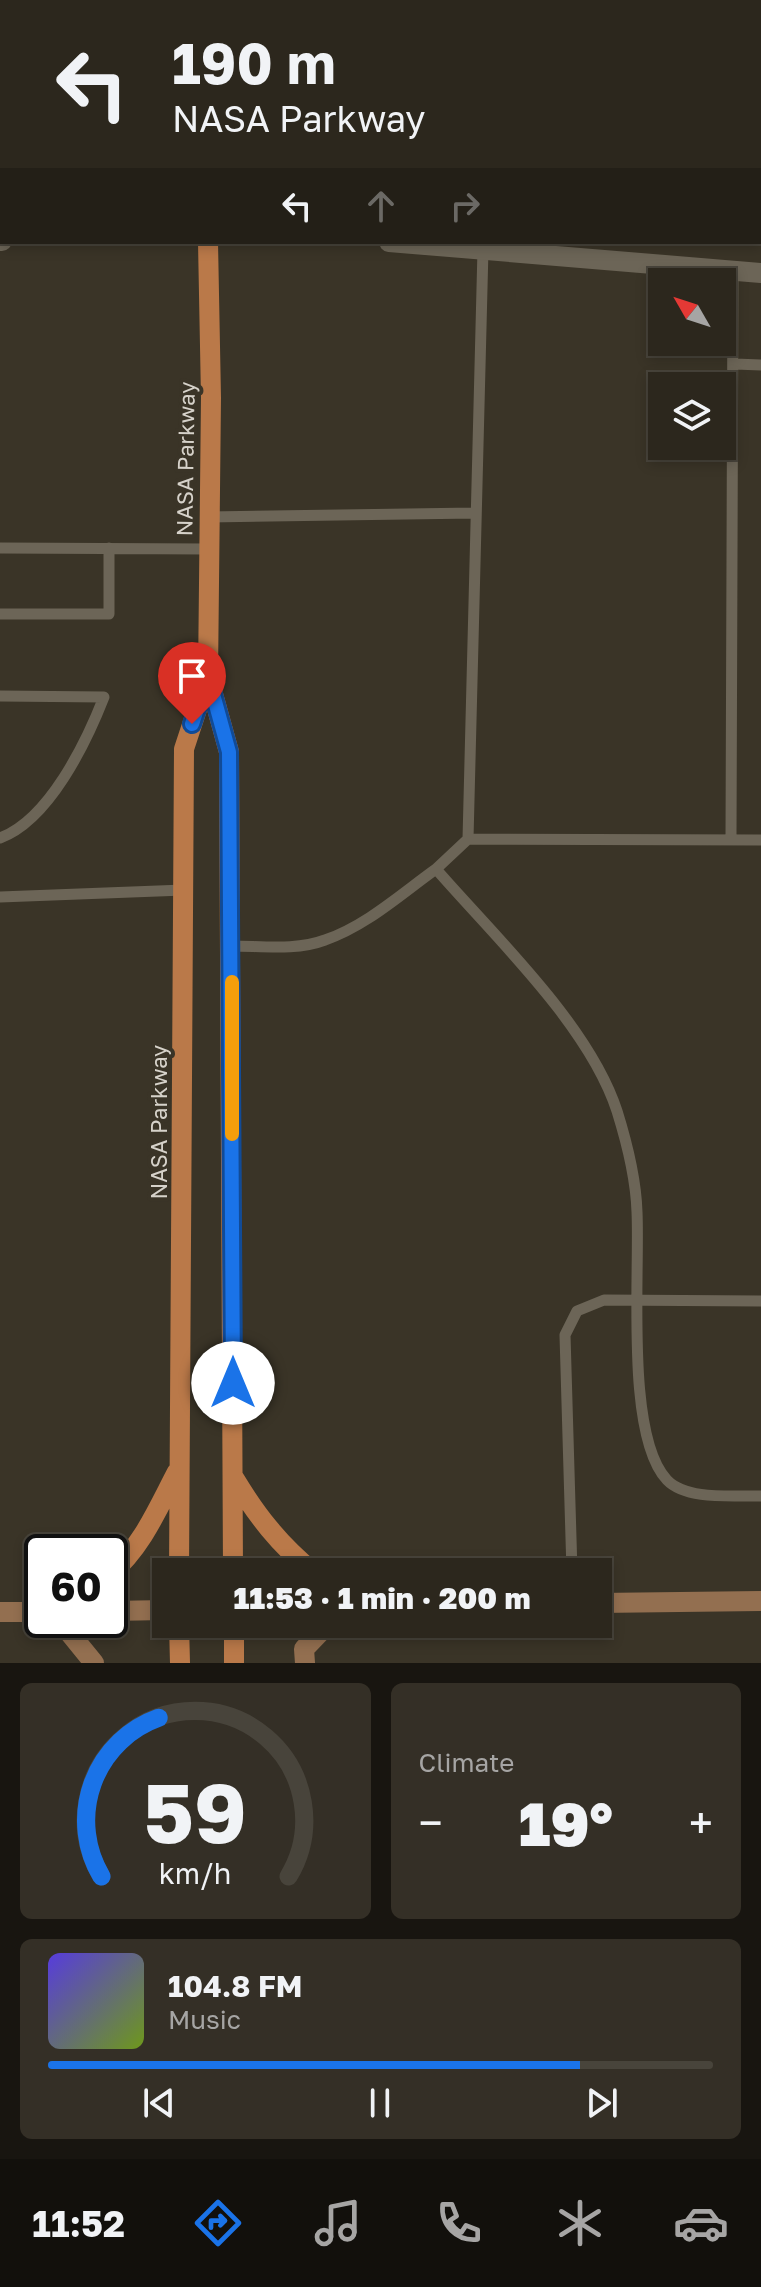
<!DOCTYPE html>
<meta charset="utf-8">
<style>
body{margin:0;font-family:"Golos Text",sans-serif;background:#342f26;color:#f1f3f6;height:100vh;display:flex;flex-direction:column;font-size:30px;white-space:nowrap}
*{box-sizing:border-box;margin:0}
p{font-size:26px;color:#a6a5a4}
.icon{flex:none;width:44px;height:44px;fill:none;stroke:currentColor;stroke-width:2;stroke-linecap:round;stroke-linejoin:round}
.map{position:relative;height:1663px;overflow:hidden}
.panel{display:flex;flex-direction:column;gap:20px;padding:20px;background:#181510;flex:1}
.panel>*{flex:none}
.banner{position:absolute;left:0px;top:0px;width:762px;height:244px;box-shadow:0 4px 12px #0003,0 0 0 2px #48443b;background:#2c271d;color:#f1f3f6;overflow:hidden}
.needle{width:52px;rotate:309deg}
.buttons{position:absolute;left:648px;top:268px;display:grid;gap:16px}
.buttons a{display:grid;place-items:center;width:88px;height:88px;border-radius:0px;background:#2c271d;box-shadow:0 4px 12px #0003,0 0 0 2px #48443b;font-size:40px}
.speed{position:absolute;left:24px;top:1534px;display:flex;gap:16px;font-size:40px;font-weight:700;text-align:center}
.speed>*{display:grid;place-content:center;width:104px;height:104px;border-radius:50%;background:#2c271d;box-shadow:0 4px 12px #0003,0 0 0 2px #48443b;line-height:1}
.speed .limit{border:4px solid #111;border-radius:12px;background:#fff;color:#111}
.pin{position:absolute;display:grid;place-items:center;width:68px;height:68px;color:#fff;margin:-82px -34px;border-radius:50% 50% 50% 0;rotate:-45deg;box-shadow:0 0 8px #0007}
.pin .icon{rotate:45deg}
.me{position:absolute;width:88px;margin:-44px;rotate:0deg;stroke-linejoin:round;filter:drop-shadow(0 0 6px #0008)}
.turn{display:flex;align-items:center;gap:28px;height:168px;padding:0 40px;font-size:36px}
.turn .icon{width:104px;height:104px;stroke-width:2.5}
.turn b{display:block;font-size:56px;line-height:68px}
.lanes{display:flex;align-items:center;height:76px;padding:0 40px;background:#0003;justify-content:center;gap:40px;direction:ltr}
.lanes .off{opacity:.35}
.big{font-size:60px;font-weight:800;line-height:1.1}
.panel .card{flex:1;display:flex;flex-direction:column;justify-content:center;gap:12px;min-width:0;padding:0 28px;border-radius:12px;background:#342f26}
.panel .dial{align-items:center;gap:0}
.dial svg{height:208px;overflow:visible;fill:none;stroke:#48443b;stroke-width:7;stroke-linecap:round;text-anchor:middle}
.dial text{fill:#f1f3f6;stroke:none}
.song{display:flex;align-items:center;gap:24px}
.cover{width:96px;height:96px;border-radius:12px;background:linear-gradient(135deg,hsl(250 70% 55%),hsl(80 70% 35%))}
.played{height:8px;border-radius:4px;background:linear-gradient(90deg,#1a73e8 80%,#48443b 80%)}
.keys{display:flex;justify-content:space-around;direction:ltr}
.heat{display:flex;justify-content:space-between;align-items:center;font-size:44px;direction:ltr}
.panel .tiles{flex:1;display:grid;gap:20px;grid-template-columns:1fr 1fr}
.card:last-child{grid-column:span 2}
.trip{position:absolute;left:152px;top:1558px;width:460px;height:80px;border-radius:0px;background:#2c271d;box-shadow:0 4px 12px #0003,0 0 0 2px #48443b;font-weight:800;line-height:80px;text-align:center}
.dock{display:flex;height:128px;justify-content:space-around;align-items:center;background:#12100c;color:#a6a5a4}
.dock .icon{width:56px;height:56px}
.dock .selected{color:#1a73e8}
.dock b{font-size:36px;color:#f1f3f6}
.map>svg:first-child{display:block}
</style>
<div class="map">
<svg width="761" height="1663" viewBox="0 0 761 1663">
<rect width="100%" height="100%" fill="#3a3427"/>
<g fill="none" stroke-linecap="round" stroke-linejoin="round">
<!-- service -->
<path stroke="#6c6557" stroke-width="11" d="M 760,18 L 761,18
M 760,222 L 761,222
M 735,364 L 761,365
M 208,517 L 474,513
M 0,548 L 208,549
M 0,614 L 109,614 L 109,548
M 0,696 L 104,697 C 86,743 49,820 0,838
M 468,839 L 761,840
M 731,839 L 733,273
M 436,869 L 468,839 L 483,249
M 0,897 L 184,890
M 231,946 C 262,946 296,951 325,940 C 366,926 401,894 436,869 C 495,937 589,1025 617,1111 C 627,1143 636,1179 637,1212 C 640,1274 625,1436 667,1480 C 687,1501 735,1495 761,1496
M 572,1572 L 565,1335 L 577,1311 L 604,1300 L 761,1301"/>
<!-- minor -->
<path stroke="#6c6557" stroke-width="20" d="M 0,241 L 2,241"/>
<!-- tertiary -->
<path stroke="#6c6557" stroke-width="20" d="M 389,242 L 761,273"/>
<!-- secondary -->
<path stroke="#936f50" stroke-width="20" d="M 598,1603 L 761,1601
M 110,1611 L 166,1610
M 0,1612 L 42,1612
M 59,1620 L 94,1663
M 305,1663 L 304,1649 L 328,1624"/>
<!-- primary -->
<path stroke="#ba7949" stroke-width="20" d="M 210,2 L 210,0
M 208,242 L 211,398 L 208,676 L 229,752 L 233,1572
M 234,1478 C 257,1516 279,1544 313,1572
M 179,1572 L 184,749 L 208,676
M 110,1574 C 142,1547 158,1508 177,1472
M 179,1624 L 180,1663
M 234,1624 L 234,1663"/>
</g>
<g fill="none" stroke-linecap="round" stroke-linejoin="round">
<!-- route casing -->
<g stroke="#114b97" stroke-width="20">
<path id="route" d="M 192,724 L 208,676 L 229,752 L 233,1383"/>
</g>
<!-- route -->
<use href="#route" stroke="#1a73e8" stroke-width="14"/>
<!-- slow -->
<path stroke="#f59e0b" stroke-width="14" d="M 232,982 L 232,1134"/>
</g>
<g text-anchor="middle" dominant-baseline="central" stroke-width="8" stroke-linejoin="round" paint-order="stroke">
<!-- street labels -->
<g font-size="22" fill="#d6d2ca" stroke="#3a3427">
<text transform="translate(185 459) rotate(-89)">NASA Parkway</text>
<text transform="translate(158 1122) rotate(-90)">NASA Parkway</text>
</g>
</g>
</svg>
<div class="buttons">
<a><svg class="needle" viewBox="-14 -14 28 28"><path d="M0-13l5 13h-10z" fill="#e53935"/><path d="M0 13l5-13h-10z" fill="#a6a5a4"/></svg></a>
<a><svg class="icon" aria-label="layers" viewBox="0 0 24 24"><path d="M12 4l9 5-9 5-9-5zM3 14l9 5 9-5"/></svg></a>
</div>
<div class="speed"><div class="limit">60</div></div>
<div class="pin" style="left:192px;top:724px;background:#d93025"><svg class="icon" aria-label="arrive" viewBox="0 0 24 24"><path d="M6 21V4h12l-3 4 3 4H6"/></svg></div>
<svg class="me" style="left:233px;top:1383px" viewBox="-20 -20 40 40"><circle r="19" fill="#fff"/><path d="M0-13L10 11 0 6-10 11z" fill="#1a73e8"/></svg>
<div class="trip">11:53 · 1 min · 200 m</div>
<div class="banner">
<div class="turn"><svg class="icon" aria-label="left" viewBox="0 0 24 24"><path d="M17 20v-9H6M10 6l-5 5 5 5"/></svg><div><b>190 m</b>NASA Parkway</div></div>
<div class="lanes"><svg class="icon" aria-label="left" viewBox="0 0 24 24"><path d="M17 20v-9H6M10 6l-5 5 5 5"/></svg><svg class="icon off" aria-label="ahead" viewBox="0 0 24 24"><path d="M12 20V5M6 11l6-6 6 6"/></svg><svg class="icon off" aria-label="right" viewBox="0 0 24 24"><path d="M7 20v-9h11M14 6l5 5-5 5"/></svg></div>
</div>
</div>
<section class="panel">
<div class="tiles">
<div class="card dial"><svg viewBox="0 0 100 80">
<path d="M14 69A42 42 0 1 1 86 69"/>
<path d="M14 69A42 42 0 0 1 36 8" stroke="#1a73e8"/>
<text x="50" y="56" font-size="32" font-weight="700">59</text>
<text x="50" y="72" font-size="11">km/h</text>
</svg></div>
<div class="card"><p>Climate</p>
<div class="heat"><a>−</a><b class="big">19°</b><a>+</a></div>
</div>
<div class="card">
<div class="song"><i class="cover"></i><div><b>104.8 FM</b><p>Music</p></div></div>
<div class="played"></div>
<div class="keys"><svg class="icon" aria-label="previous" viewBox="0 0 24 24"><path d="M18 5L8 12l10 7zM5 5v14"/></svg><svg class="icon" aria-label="pause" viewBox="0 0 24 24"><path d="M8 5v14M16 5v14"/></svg><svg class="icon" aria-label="next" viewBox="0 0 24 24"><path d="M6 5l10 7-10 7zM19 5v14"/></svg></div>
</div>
</div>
</section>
<nav class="dock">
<b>11:52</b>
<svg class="icon selected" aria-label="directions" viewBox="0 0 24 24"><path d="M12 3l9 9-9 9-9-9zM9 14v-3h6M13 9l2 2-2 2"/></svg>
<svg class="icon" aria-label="music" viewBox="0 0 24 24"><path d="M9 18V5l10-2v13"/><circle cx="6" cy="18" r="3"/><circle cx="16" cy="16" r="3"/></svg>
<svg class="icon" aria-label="phone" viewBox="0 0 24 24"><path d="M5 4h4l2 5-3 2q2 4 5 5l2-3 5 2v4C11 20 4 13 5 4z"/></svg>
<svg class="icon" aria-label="climate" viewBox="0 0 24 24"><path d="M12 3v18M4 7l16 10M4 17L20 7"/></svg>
<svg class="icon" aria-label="car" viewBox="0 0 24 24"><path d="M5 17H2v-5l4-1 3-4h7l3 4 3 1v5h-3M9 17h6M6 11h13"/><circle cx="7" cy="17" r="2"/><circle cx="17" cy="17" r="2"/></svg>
</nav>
